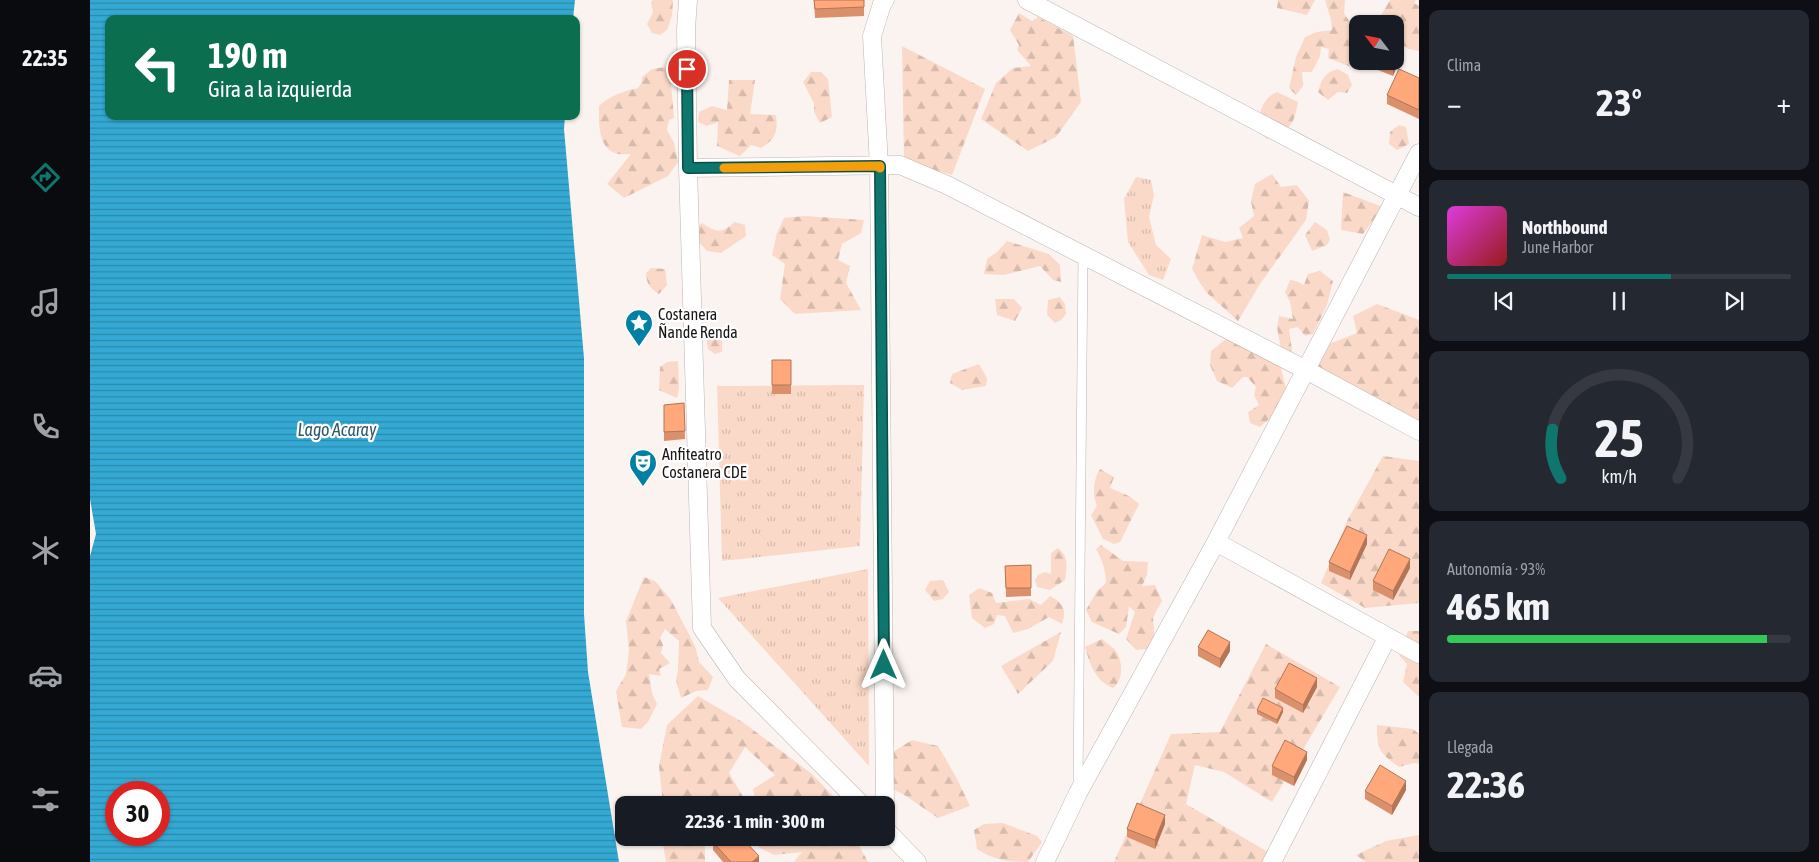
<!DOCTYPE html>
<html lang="es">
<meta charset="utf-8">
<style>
body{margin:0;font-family:"Asap Condensed",sans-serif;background:#242831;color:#f1f3f6;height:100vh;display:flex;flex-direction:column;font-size:19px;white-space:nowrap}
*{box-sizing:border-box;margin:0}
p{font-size:16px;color:#9ea1a6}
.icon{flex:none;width:28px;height:28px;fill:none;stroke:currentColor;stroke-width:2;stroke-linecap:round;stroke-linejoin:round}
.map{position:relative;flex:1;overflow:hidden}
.panel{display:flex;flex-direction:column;gap:10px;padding:10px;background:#0d0f14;width:400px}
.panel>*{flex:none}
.guide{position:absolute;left:15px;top:15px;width:475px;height:105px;border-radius:10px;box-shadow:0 1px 4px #0004;background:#0b6e4f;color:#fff;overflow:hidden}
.needle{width:32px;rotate:302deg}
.buttons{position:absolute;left:1259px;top:15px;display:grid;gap:10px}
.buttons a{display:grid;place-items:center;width:55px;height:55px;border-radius:10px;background:#171b24;box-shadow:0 1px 4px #0004;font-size:25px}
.speed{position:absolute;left:15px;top:781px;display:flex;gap:10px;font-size:25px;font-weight:700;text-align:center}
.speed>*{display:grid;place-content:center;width:65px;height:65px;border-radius:50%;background:#171b24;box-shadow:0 1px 4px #0004;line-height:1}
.speed .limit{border:8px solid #d22;background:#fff;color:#111}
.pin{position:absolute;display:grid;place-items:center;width:42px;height:42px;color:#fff;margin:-21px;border:2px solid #fff;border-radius:50%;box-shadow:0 1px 5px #0007}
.me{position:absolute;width:55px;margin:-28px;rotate:0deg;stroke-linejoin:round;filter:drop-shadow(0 0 4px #0008)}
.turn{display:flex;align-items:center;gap:18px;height:105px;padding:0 20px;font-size:22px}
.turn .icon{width:65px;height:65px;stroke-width:2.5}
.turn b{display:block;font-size:35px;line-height:42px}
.big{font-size:38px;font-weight:700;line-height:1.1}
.panel .card{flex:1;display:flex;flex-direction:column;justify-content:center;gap:8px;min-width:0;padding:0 18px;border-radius:10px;background:#242831}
.panel .dial{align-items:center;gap:0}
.dial svg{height:130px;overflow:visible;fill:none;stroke:#363941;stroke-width:7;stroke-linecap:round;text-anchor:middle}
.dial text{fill:#f1f3f6;stroke:none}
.song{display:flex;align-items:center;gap:15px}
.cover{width:60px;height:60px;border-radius:8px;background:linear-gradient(135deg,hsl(300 70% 55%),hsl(0 70% 35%))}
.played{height:5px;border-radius:2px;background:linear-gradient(90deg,#0f766e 65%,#363941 65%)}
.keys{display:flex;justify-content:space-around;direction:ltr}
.heat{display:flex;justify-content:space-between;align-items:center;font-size:28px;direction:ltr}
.charge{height:8px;border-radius:4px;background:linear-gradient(90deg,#34c759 93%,#363941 0)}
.trip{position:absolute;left:525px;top:796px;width:280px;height:50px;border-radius:10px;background:#171b24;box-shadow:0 1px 4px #0004;font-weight:700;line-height:50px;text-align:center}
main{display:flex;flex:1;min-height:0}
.tabs{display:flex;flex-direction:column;width:90px;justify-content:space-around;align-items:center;background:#090b0e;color:#9ea1a6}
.tabs .icon{width:35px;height:35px}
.tabs .current{color:#0f766e}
.tabs b{font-size:22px;color:#f1f3f6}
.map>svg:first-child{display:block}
</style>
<main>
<nav class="tabs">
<b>22:35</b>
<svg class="icon current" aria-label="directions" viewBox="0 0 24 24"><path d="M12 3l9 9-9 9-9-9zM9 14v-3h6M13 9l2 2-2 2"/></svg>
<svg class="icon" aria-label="music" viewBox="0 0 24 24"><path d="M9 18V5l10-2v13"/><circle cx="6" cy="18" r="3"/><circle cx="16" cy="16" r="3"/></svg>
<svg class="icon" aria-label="phone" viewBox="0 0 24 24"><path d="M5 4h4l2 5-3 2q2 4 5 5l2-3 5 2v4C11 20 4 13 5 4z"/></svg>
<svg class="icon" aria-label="climate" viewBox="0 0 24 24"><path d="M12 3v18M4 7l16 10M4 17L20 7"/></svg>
<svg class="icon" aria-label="car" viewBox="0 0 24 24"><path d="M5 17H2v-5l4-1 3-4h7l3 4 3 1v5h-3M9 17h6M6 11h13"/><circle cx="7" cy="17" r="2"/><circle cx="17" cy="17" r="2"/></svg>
<svg class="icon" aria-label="filters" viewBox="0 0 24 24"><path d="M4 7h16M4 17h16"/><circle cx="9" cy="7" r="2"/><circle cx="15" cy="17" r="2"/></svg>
</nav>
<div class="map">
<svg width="1329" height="862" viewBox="0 0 1329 862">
<defs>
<pattern id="grass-tufts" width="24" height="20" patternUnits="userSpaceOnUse" patternTransform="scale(1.25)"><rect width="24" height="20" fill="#fad9c8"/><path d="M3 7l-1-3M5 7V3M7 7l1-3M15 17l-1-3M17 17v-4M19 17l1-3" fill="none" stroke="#d6baab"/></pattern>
<pattern id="forest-firs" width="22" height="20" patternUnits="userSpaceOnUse" patternTransform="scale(1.25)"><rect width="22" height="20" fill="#fad9c8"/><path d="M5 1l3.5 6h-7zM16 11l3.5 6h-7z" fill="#d6baab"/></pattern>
<pattern id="water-rules" width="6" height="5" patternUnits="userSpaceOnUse" patternTransform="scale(1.25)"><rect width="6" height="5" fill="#34a9d3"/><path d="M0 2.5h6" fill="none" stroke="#2b89aa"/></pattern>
</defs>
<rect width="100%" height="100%" fill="#fbf3f0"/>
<!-- grass -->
<path fill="url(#grass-tufts)" d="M 1046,177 L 1061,180 L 1064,195 L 1059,217 L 1066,245 L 1081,259 L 1073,280 L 1059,275 L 1038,242 L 1034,199 Z
M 774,385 L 770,546 L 632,561 L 627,386 Z
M 778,569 L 779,766 L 628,598 Z"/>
<!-- forest -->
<path fill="url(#forest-firs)" d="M 563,0 L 582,0 L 583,1 L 582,16 L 577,30 L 570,35 L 562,33 L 557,24 L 563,12 L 561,2 Z
M 1188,0 L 1225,0 L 1217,15 L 1187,8 Z
M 1235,0 L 1255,0 L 1254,13 L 1261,24 L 1267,61 L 1261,67 L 1238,58 L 1239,49 L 1231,47 L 1230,56 L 1222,72 L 1212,72 L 1213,86 L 1206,95 L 1199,88 L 1206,57 L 1215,37 L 1227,32 L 1242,30 L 1241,20 Z
M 1300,0 L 1326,0 L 1324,3 L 1329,6 L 1329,51 L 1318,49 L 1305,40 L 1305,24 L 1286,24 Z
M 929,13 L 942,21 L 948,17 L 983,36 L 991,102 L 966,137 L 938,151 L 891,119 L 906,83 L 923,68 L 941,66 L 927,50 L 929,45 L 920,30 Z
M 812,46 L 895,89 L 862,175 L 814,161 Z
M 575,67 L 581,84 L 584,118 L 579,120 L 577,130 L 584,143 L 588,162 L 578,176 L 534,198 L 517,184 L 541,154 C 536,154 529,155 525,153 C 507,146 509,120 509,106 C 519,96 533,91 548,88 L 552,82 L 552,77 L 562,69 Z
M 1248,69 L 1258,75 L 1262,85 L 1257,93 L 1248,92 L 1238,100 L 1228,92 C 1232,79 1234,73 1248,69 Z
M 721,72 L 731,72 L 738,79 L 742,117 L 730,123 L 724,112 L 724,103 L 713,82 Z
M 639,80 L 665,80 L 660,114 L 686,115 C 688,132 686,139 671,148 L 661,145 L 650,156 L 627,146 L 628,122 L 617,126 L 608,122 L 609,112 L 622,106 L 637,110 Z
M 1187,92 L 1208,102 C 1203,129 1200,128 1177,139 L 1169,132 C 1169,114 1170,100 1187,92 Z
M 1309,125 L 1316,127 L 1319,144 L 1307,150 L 1299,144 L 1300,132 Z
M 1182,174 L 1191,187 L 1207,185 L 1219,201 L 1216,220 L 1170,284 L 1148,321 L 1115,291 L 1102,269 L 1112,235 L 1135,242 L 1153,238 L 1149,228 L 1164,216 L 1161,201 L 1165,184 Z
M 1253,192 L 1293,207 L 1273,234 L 1251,230 Z
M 715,216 L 774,220 L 771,233 L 752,244 L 748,260 L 760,266 L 756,283 L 771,310 L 705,314 L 690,299 L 695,264 L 682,255 L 687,233 L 694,218 Z
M 645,222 L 655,225 L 656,236 L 631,253 L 617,251 L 604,237 L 604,229 L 612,223 C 628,233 630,234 645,222 Z
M 1225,222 L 1237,230 L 1240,240 L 1237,245 L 1222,251 L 1215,235 Z
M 917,241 L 959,254 L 970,265 L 971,282 L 963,280 L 950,266 L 914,275 L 894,274 L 897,259 L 907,252 Z
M 561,268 L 575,269 L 577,285 L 569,294 C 559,288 557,284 556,273 Z
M 1230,271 L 1243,281 L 1237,305 L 1223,334 L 1215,336 L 1208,327 L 1199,329 L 1203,357 L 1192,355 L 1187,327 L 1189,316 L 1203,319 L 1200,302 L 1195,292 L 1200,280 L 1206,281 L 1214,285 L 1218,274 Z
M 970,297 L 975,304 L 976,314 L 971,320 L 965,323 L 957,315 L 958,300 Z
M 905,299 L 924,299 L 932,308 L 925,321 L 907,315 Z
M 1287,304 L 1329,320 L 1329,423 L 1224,368 L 1234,346 L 1267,333 L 1263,316 Z
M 621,327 C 634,330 632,341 632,352 L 625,354 L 618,349 L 616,336 Z
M 1140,336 L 1184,361 L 1191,368 L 1196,389 L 1185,414 L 1170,427 L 1160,423 L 1158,412 L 1169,405 L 1164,395 L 1166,387 L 1157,377 L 1153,377 L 1142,388 L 1127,381 L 1120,365 L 1121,351 Z
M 588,361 L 589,388 L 587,398 L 569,390 L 570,367 L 577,362 Z
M 889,364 L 897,378 L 896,386 L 872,390 L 860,383 L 862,374 Z
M 1293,456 L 1329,461 L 1329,603 L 1275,608 L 1231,583 L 1258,519 Z
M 1010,469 L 1024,477 L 1020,488 L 1039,496 L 1049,504 L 1030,542 L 1024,544 L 1013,539 L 1001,515 L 1007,506 C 1002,493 1003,481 1010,469 Z
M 1011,545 L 1033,561 L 1058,562 L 1057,575 L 1052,586 L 1065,585 L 1072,601 L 1063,617 L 1065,642 L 1059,649 L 1046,650 L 1036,639 L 1045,612 L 1039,606 L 1036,627 L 1029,634 L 1002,622 L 996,610 L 1007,591 L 1016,583 C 1016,570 1012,560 1006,549 Z
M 968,548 C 979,556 977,568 975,580 L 960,590 L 947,587 L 945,580 L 948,575 L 955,572 L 961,574 L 961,553 Z
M 554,577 L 565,581 L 581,600 L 605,646 L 609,662 L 623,677 L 618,690 L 606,691 L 591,698 L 586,680 L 588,670 L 589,641 L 575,629 L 570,638 L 573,645 L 571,653 L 580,663 L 569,669 L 571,676 L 559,674 L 562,693 L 567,704 L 558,722 L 551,729 L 532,727 L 526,691 L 536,674 L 539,650 L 536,621 Z
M 853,580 L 859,592 L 853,599 L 844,601 L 835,590 L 840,581 Z
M 889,588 L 902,593 L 906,603 L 939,599 L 951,605 L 960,596 C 973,603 977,609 972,624 L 959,617 L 938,629 L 923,633 L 915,616 L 907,615 L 904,624 L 895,628 L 882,618 L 879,595 Z
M 1318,631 L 1329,631 L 1329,697 L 1313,682 L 1317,664 L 1309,655 Z
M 971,632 L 963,661 L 928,694 L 911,666 Z
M 1012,639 C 1015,642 1019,644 1022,647 C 1033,656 1035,679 1023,688 C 1005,681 1000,664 995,647 Z
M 1176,644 L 1250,687 L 1182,802 L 1134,772 L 1105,765 L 1096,804 L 1178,852 L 1173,862 L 1024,862 L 1081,734 L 1130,732 Z
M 608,696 L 654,723 L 722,774 L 742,795 L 748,805 L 666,805 L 663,789 L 685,775 L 655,747 L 639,773 L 658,805 L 572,805 L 572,794 L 569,766 L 577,725 Z
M 1287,725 L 1323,729 L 1329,734 L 1329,764 L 1324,763 L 1309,767 C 1289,753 1287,749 1287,725 Z
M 822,740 L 848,746 L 866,777 L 880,806 L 848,818 L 816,796 L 801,788 L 803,752 Z
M 913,823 L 947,836 L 952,842 L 938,862 C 920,862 903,860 887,849 L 884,830 L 894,824 Z
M 1329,835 L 1329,862 L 1276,862 L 1266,855 L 1296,841 Z
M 572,838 L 615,838 L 615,862 L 576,862 Z
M 669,838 L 765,838 L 778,862 L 704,862 L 712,852 L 684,855 L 668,847 Z"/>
<!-- water -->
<path fill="url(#water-rules)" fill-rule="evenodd" d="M 0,0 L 485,0 L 483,19 L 19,19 L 19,116 L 475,116 L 474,129 L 494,358 L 494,614 L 498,672 L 529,862 L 0,862 L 0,556 L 6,534 L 0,499 ZM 26,792 L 69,792 L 69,835 L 26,835 Z"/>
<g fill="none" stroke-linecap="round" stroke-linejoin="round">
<!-- service casing -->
<g stroke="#bdb5b2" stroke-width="10">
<path id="service" d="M 988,785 L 993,255"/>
</g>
<!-- minor casing -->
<g stroke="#bdb5b2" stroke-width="19">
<path id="minor" d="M 598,0 L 596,29 L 598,168 L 612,628 L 647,679 L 772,805
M 795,0 L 792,4 L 782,36 L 789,166 L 795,805
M 937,0 L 1329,207
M 598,168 L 810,165 L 857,185 L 1216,370 L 1329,431
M 1126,542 L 1329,654
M 796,830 L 827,862
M 955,862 L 988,793 L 1126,542 L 1329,153
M 1182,862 L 1297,638"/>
</g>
<!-- service -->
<use href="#service" stroke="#fff" stroke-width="9"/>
<!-- minor -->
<use href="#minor" stroke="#fff" stroke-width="18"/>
</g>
<!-- wall -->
<path fill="#da906b" d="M 724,0 L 774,0 L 774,16 L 725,18 Z
M 1283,61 L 1309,61 L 1303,76 L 1283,68 Z
M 1329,78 L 1329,119 L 1297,104 L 1297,95 Z
M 682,360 L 701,360 L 701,394 L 682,394 Z
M 594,403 L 595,439 L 574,441 L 574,405 Z
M 1277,544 L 1260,580 L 1239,571 L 1239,562 Z
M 941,565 L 941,596 L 916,597 L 915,566 Z
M 1320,568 L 1303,600 L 1283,590 L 1283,581 Z
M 1108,647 L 1140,651 L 1130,668 L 1108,656 Z
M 1227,687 L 1213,713 L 1185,698 L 1185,689 Z
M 1167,710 L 1193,712 L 1187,724 L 1167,714 Z
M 1217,760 L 1204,786 L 1182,775 L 1182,766 Z
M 1316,790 L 1302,815 L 1275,799 L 1275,791 Z
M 1075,824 L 1065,849 L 1037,837 L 1037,829 Z
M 623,842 L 669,862 L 633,862 L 623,850 Z"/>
<!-- shaded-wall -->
<path fill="#b27657" d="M 1309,52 L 1309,61 L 1303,76 L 1303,68 Z
M 1277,535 L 1277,544 L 1260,580 L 1260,572 Z
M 1320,559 L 1320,568 L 1303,600 L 1303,591 Z
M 1140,642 L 1140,651 L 1130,668 L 1130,659 Z
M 1227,678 L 1227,687 L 1213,713 L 1213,705 Z
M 1193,708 L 1193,712 L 1187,724 L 1187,720 Z
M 1217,752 L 1217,760 L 1204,786 L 1204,777 Z
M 1316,781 L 1316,790 L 1302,815 L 1302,806 Z
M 1075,815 L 1075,824 L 1065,849 L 1065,840 Z
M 669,856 L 669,862 L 662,862 Z"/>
<!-- building -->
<path fill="#fea87c" stroke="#b27657" d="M 724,0 L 774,0 L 774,7 L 725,9 Z
M 1305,50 L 1309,52 L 1303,68 L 1287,61 L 1305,61 Z
M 1309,69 L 1329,78 L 1329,110 L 1297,95 Z
M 682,360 L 701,360 L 701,385 L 682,385 Z
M 594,403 L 595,431 L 574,432 L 574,405 Z
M 1257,526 L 1277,535 L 1260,572 L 1239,562 Z
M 1299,549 L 1320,559 L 1303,591 L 1283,581 Z
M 941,565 L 941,588 L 916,588 L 915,566 Z
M 1118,630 L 1140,642 L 1130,659 L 1108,647 Z
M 1199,663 L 1227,678 L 1213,705 L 1185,689 Z
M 1173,698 L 1193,708 L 1187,720 L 1167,710 Z
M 1195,740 L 1217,752 L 1204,777 L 1182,766 Z
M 1290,765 L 1316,781 L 1302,806 L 1275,791 Z
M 1047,803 L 1075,815 L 1065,840 L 1037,829 Z
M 628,838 L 652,838 L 669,856 L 662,862 L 641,862 L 623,842 Z"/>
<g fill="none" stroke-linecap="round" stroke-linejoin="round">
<!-- route casing -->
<g stroke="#0a4d48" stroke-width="12">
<path id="route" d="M 597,69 L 598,168 L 790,166 L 794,665"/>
</g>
<!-- route -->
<use href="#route" stroke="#0f766e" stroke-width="9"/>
<!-- slow -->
<path stroke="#f59e0b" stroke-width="9" d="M 634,168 L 790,166 L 790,168"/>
</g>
<!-- icons -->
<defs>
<g id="sight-pin" transform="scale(1.4375)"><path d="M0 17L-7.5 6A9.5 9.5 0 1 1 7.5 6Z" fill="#0080a5" stroke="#fff"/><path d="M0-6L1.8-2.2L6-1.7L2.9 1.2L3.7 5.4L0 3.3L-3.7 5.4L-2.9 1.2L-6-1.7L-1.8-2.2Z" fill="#fff"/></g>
<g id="theatre-pin" transform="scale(1.4375)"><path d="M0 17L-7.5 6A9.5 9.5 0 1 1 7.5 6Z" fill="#0080a5" stroke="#fff"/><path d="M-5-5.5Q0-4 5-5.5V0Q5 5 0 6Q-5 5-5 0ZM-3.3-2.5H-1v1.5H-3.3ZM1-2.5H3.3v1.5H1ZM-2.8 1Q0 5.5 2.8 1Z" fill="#fff"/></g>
</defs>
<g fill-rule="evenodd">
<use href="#sight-pin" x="549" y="323"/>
<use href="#theatre-pin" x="553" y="463"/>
</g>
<g text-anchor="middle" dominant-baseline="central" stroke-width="4.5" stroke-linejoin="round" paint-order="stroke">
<!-- poi labels -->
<g font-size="16" fill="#191615" stroke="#fff" text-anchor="start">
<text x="568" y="314">Costanera<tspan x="568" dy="18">Ñande Renda</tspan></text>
<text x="572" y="454">Anfiteatro<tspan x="572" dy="18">Costanera CDE</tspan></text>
</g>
<!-- water labels -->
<g font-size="18" font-style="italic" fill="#2b596c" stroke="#fff">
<text x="247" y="429">Lago Acaray</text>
</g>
</g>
</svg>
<div class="buttons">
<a><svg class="needle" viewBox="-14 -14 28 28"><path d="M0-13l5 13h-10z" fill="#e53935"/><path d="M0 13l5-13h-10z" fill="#9ea1a6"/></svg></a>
</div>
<div class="speed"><div class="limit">30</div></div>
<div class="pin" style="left:597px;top:69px;background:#d93025"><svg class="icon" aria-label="arrive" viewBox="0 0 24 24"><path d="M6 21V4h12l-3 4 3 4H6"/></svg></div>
<svg class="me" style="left:794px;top:665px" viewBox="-20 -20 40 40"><path d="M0-17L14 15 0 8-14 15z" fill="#0f766e" stroke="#fff" stroke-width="4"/></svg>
<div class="trip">22:36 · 1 min · 300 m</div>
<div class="guide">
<div class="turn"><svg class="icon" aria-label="left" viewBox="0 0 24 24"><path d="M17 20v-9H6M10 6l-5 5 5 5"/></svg><div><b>190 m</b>Gira a la izquierda</div></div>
</div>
</div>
<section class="panel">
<div class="card"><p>Clima</p>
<div class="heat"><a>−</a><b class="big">23°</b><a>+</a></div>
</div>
<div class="card">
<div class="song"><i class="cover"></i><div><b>Northbound</b><p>June Harbor</p></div></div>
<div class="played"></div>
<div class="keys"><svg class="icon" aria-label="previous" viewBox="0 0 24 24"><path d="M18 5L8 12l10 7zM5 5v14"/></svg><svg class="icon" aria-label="pause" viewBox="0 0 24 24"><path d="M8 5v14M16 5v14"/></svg><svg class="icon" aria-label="next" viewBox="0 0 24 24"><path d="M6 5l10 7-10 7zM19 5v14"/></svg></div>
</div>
<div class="card dial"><svg viewBox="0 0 100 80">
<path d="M14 69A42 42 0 1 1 86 69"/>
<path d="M14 69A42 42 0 0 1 9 39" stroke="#0f766e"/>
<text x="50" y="56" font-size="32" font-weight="700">25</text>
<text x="50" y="72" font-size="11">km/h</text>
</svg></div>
<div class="card"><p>Autonomía · 93%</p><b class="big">465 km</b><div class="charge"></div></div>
<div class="card"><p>Llegada</p><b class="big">22:36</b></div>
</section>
</main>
